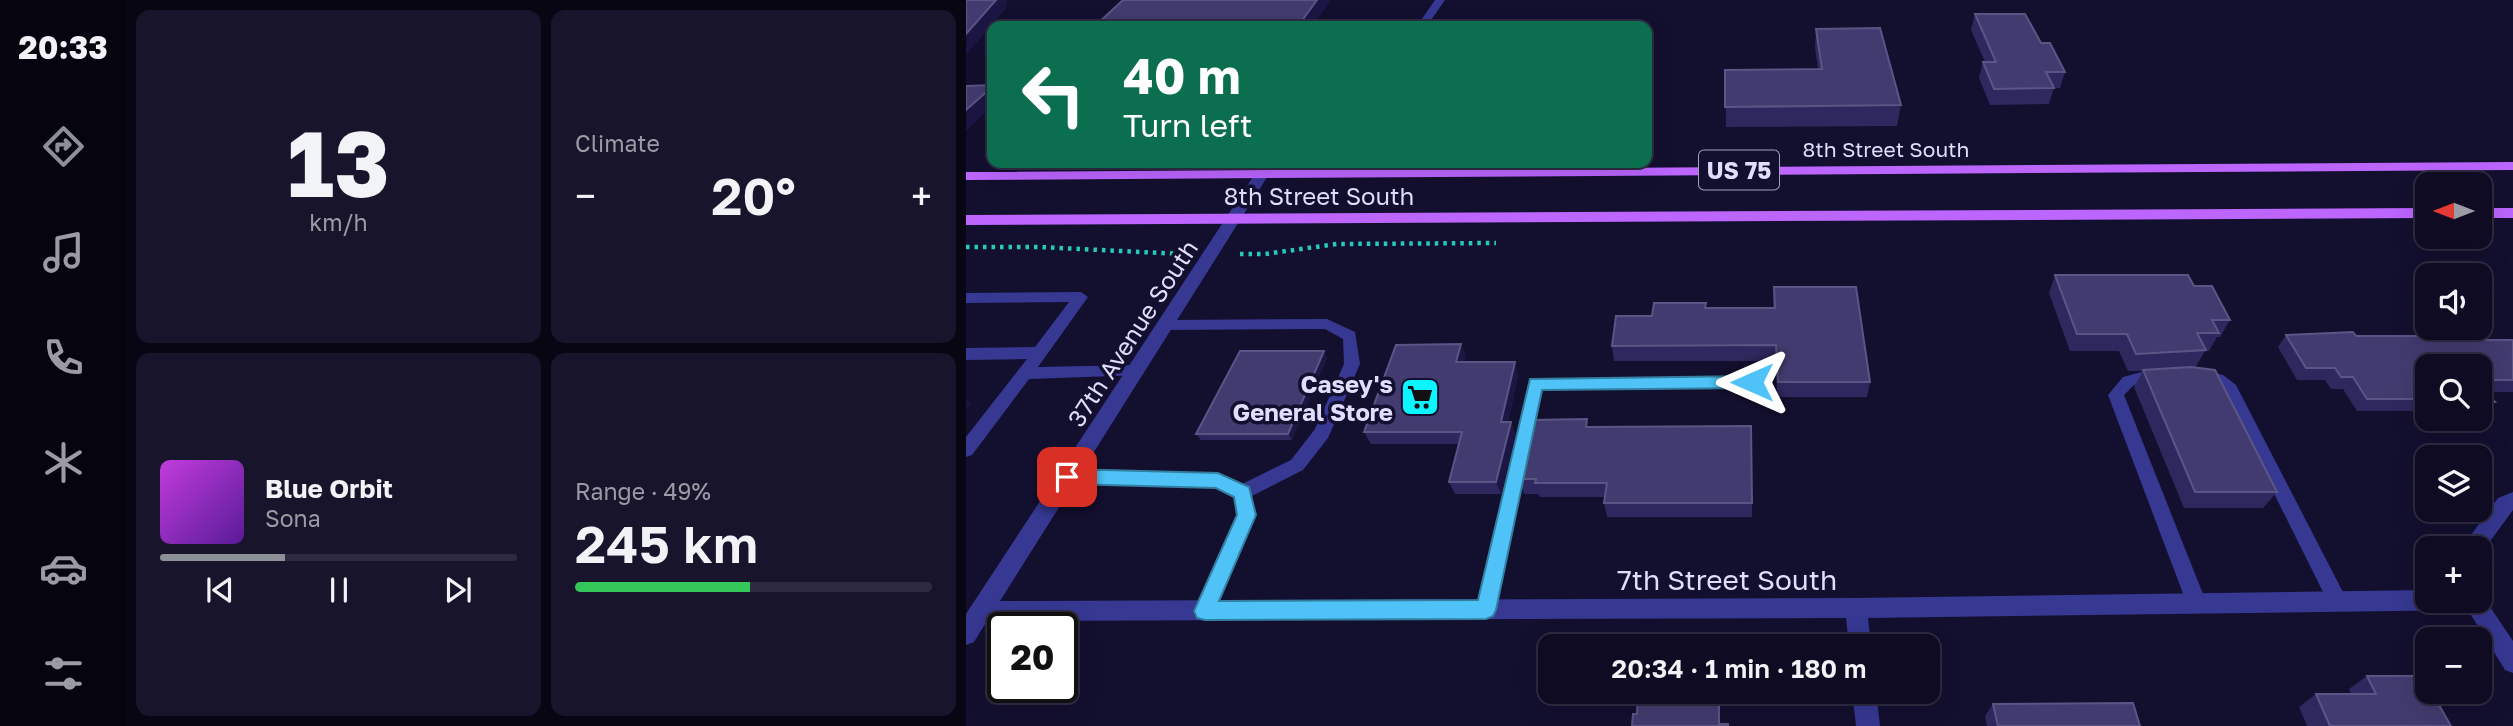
<!DOCTYPE html>
<meta charset="utf-8">
<style>
body{margin:0;font-family:"Golos Text",sans-serif;background:#17142b;color:#f1f3f6;height:100vh;display:flex;flex-direction:column;font-size:26px;white-space:nowrap}
*{box-sizing:border-box;margin:0}
p{font-size:23px;color:#9b9ba6}
.icon{flex:none;width:38px;height:38px;fill:none;stroke:currentColor;stroke-width:2;stroke-linecap:round;stroke-linejoin:round}
.map{position:relative;flex:1;overflow:hidden}
.side{display:flex;flex-direction:column;gap:10px;padding:10px;background:#080613;width:840px}
.side>*{flex:none}
.top-card{position:absolute;left:21px;top:21px;width:665px;height:147px;border-radius:14px;box-shadow:0 7px 28px #0002,0 0 0 2px #2e2b41;background:#0b6e4f;color:#fff;overflow:hidden}
.needle{width:46px;rotate:270deg}
.tools{position:absolute;left:1449px;top:172px;display:grid;gap:14px}
.tools a{display:grid;place-items:center;width:77px;height:77px;border-radius:14px;background:#0e0b23;box-shadow:0 7px 28px #0002,0 0 0 2px #2e2b41;font-size:35px}
.speed{position:absolute;left:21px;top:612px;display:flex;gap:14px;font-size:35px;font-weight:700;text-align:center}
.speed>*{display:grid;place-content:center;width:91px;height:91px;border-radius:50%;background:#0e0b23;box-shadow:0 7px 28px #0002,0 0 0 2px #2e2b41;line-height:1}
.speed .limit{border:4px solid #111;border-radius:10px;background:#fff;color:#111}
.pin{position:absolute;display:grid;place-items:center;width:60px;height:60px;color:#fff;margin:-30px;border-radius:14px;box-shadow:0 4px 10px #0006}
.me{position:absolute;width:77px;margin:-38px;rotate:270deg;stroke-linejoin:round;filter:drop-shadow(0 0 5px #0008)}
.turn{display:flex;align-items:center;gap:24px;height:147px;padding:0 21px;font-size:32px}
.turn .icon{width:91px;height:91px;stroke-width:2.5}
.turn b{display:block;font-size:49px;line-height:60px}
.big{font-size:52px;font-weight:600;line-height:1.1}
.side .card{flex:1;display:flex;flex-direction:column;justify-content:center;gap:10px;min-width:0;padding:0 24px;border-radius:14px;background:#17142b}
.side .dial{align-items:center;gap:0}
.dial b{font-size:91px;line-height:1}
.song{display:flex;align-items:center;gap:21px}
.cover{width:84px;height:84px;border-radius:10px;background:linear-gradient(135deg,hsl(290 70% 55%),hsl(270 70% 35%))}
.played{height:7px;border-radius:4px;background:linear-gradient(90deg,#8c9099 35%,#2e2b41 35%)}
.keys{display:flex;justify-content:space-around;direction:ltr}
.heat{display:flex;justify-content:space-between;align-items:center;font-size:38px;direction:ltr}
.charge{height:10px;border-radius:5px;background:linear-gradient(90deg,#34c759 49%,#2e2b41 0)}
.side .tiles{flex:1;display:grid;gap:10px;grid-template-columns:repeat(2,1fr)}
.trip{position:absolute;left:572px;top:634px;width:402px;height:70px;border-radius:14px;background:#0e0b23;box-shadow:0 7px 28px #0002,0 0 0 2px #2e2b41;font-weight:600;line-height:70px;text-align:center}
main{display:flex;flex:1;min-height:0}
.tab-bar{display:flex;flex-direction:column;width:126px;justify-content:space-around;align-items:center;background:#06040e;color:#9b9ba6}
.tab-bar .icon{width:49px;height:49px}
.tab-bar .active{color:#8c9099}
.tab-bar b{font-size:32px;color:#f1f3f6}
.map>svg:first-child{display:block}
</style>
<main>
<nav class="tab-bar">
<b>20:33</b>
<svg class="icon active" aria-label="directions" viewBox="0 0 24 24"><path d="M12 3l9 9-9 9-9-9zM9 14v-3h6M13 9l2 2-2 2"/></svg>
<svg class="icon" aria-label="music" viewBox="0 0 24 24"><path d="M9 18V5l10-2v13"/><circle cx="6" cy="18" r="3"/><circle cx="16" cy="16" r="3"/></svg>
<svg class="icon" aria-label="phone" viewBox="0 0 24 24"><path d="M5 4h4l2 5-3 2q2 4 5 5l2-3 5 2v4C11 20 4 13 5 4z"/></svg>
<svg class="icon" aria-label="climate" viewBox="0 0 24 24"><path d="M12 3v18M4 7l16 10M4 17L20 7"/></svg>
<svg class="icon" aria-label="car" viewBox="0 0 24 24"><path d="M5 17H2v-5l4-1 3-4h7l3 4 3 1v5h-3M9 17h6M6 11h13"/><circle cx="7" cy="17" r="2"/><circle cx="17" cy="17" r="2"/></svg>
<svg class="icon" aria-label="filters" viewBox="0 0 24 24"><path d="M4 7h16M4 17h16"/><circle cx="9" cy="7" r="2"/><circle cx="15" cy="17" r="2"/></svg>
</nav>
<section class="side">
<div class="tiles">
<div class="card dial"><b>13</b><p>km/h</p></div>
<div class="card"><p>Climate</p>
<div class="heat"><a>−</a><b class="big">20°</b><a>+</a></div>
</div>
<div class="card">
<div class="song"><i class="cover"></i><div><b>Blue Orbit</b><p>Sona</p></div></div>
<div class="played"></div>
<div class="keys"><svg class="icon" aria-label="previous" viewBox="0 0 24 24"><path d="M18 5L8 12l10 7zM5 5v14"/></svg><svg class="icon" aria-label="pause" viewBox="0 0 24 24"><path d="M8 5v14M16 5v14"/></svg><svg class="icon" aria-label="next" viewBox="0 0 24 24"><path d="M6 5l10 7-10 7zM19 5v14"/></svg></div>
</div>
<div class="card"><p>Range · 49%</p><b class="big">245 km</b><div class="charge"></div></div>
</div>
</section>
<div class="map">
<svg width="1547" height="726" viewBox="0 0 1547 726">
<rect width="100%" height="100%" fill="#130f2f"/>
<g fill="none" stroke-linecap="round" stroke-linejoin="round">
<!-- path -->
<path stroke="#25cbb8" stroke-width="4.5" stroke-dasharray="3.5 5" stroke-linecap="butt" d="M 0,247 L 73,247 L 216,254
M 274,254 L 299,254 L 371,244 L 530,243"/>
<!-- lane -->
<path fill="#363892" fill-rule="evenodd" d="M 115,292 L 122,297 L 72,367 L 170,365 L 176,367 L 178,371 L 176,375 L 63,379 L 6,455 L 0,457 L 0,437 L 61,359 L 0,360 L 0,348 L 69,347 L 103,302 L 0,303 L 0,293 Z
M 361,319 L 389,332 L 394,364 L 362,438 L 337,470 L 286,496 L 289,515 L 249,611 L 246,618 L 239,620 L 232,618 L 229,611 L 271,515 L 268,496 L 250,488 L 101,484 L 95,482 L 92,477 L 95,472 L 101,470 L 252,474 L 276,484 L 325,460 L 349,429 L 378,364 L 377,339 L 359,329 L 200,330 L 192,325 L 200,320 Z
M 1235,370 L 1257,375 L 1270,385 L 1379,596 L 1382,602 L 1379,608 L 1372,611 L 1365,608 L 1258,393 L 1247,384 L 1229,380 L 1227,376 L 1229,372 Z
M 1179,371 L 1198,373 L 1200,377 L 1198,381 L 1168,385 L 1158,395 L 1241,604 L 1238,611 L 1231,613 L 1224,611 L 1221,604 L 1142,395 L 1157,377 Z
M 786,376 L 792,378 L 794,382 L 792,386 L 786,388 L 577,390 L 530,610 L 527,617 L 520,619 L 513,617 L 510,610 L 564,380 Z"/>
<!-- street -->
<path fill="#363892" fill-rule="evenodd" d="M 469,0 L 479,0 L 461,26 L 451,26 Z
M 296,163 L 310,163 L 34,601 L 890,598 L 1461,590 L 1461,600 L 1514,600 L 1514,592 L 1547,641 L 1547,673 L 1539,670 L 1502,610 L 902,618 L 905,646 L 883,646 L 880,618 L 21,621 L 8,642 L 0,645 L 0,614 Z
M 1547,492 L 1547,510 L 1522,544 L 1519,555 L 1514,557 L 1514,548 L 1502,548 L 1505,535 L 1532,498 Z
M 886,691 L 910,691 L 914,726 L 890,726 Z"/>
<!-- primary -->
<path fill="#bc65ff" fill-rule="evenodd" d="M 1547,162 L 1547,170 L 0,180 L 0,172 Z
M 1461,208 L 1461,218 L 0,225 L 0,215 Z
M 1514,208 L 1547,208 L 1547,218 L 1514,218 Z"/>
</g>
<!-- wall -->
<path fill="#2f285e" d="M 1009,14 L 1075,43 L 1099,72 L 1094,88 L 1088,88 L 1083,104 L 1024,105 L 1013,78 L 1017,62 L 1019,62 L 1005,30 Z
M 850,29 L 935,105 L 931,126 L 760,127 L 759,70 L 852,69 L 849,48 Z
M 1089,275 L 1228,286 L 1264,320 L 1254,337 L 1251,337 L 1243,351 L 1239,351 L 1229,368 L 1311,492 L 1297,508 L 1218,508 L 1168,387 L 1177,371 L 1162,371 L 1153,351 L 1104,351 L 1083,293 Z
M 808,287 L 904,382 L 901,397 L 811,397 L 810,361 L 648,361 L 646,346 L 686,316 L 740,308 L 807,308 Z
M 1320,335 L 1390,336 L 1516,340 L 1547,340 L 1547,392 L 1521,392 L 1529,402 L 1516,414 L 1514,414 L 1514,366 L 1461,366 L 1461,411 L 1391,411 L 1377,389 L 1365,389 L 1359,380 L 1331,380 L 1312,347 Z
M 495,344 L 500,357 L 498,362 L 552,375 L 542,422 L 545,422 L 549,434 L 535,494 L 489,494 L 483,482 L 493,444 L 405,444 L 398,432 Z
M 358,351 L 361,358 L 326,440 L 235,440 L 230,434 Z
M 623,427 L 786,503 L 786,517 L 641,517 L 638,503 L 639,497 L 574,497 L 572,494 L 558,494 L 553,479 Z
M 1401,676 L 1485,726 L 1341,726 L 1333,707 L 1350,694 L 1385,694 L 1383,689 Z
M 1027,704 L 1174,726 L 1021,726 L 1019,716 Z"/>
<!-- shaded-wall -->
<path fill="#1c1644" d="M 30,0 L 41,0 L 40,8 L 0,55 L 0,34 Z
M 351,0 L 365,0 L 347,26 L 332,26 Z
M 26,87 L 26,106 L 0,131 L 0,110 Z
M 495,344 L 500,357 L 495,375 L 490,362 Z
M 358,351 L 361,358 L 326,440 L 322,434 Z
M 549,362 L 552,375 L 539,435 L 535,422 Z
M 0,400 L 5,404 L 0,410 Z
M 545,422 L 549,434 L 535,494 L 530,482 Z"/>
<!-- building -->
<path fill="#423b6f" stroke="#5b5586" stroke-width="2" d="M 0,0 L 30,0 L 0,34 Z
M 157,0 L 351,0 L 332,26 L 129,26 Z
M 1009,14 L 1059,14 L 1075,43 L 1084,43 L 1099,72 L 1080,72 L 1088,88 L 1028,89 L 1017,62 L 1030,62 Z
M 914,28 L 935,105 L 759,107 L 759,70 L 856,69 L 850,29 Z
M 26,85 L 26,87 L 0,110 L 0,86 Z
M 1089,275 L 1222,275 L 1228,286 L 1246,286 L 1264,320 L 1246,320 L 1253,333 L 1231,333 L 1240,350 L 1170,354 L 1161,334 L 1111,334 Z
M 808,287 L 890,287 L 904,382 L 812,382 L 810,345 L 646,346 L 650,316 L 686,316 L 688,303 L 740,303 L 739,308 L 809,308 Z
M 1387,332 L 1390,336 L 1513,336 L 1516,340 L 1547,340 L 1547,380 L 1514,380 L 1514,366 L 1461,366 L 1461,399 L 1401,399 L 1387,377 L 1375,377 L 1369,368 L 1340,368 L 1320,335 Z
M 495,344 L 490,362 L 549,362 L 535,422 L 545,422 L 530,482 L 483,482 L 496,432 L 398,432 L 430,345 Z
M 274,351 L 358,351 L 322,434 L 230,434 Z
M 1225,367 L 1249,370 L 1311,492 L 1229,492 L 1177,370 Z
M 1514,383 L 1529,402 L 1514,402 Z
M 621,419 L 620,427 L 785,426 L 786,503 L 638,503 L 641,483 L 569,483 L 570,479 L 553,479 L 566,420 Z
M 1401,676 L 1457,676 L 1461,684 L 1461,691 L 1465,691 L 1485,726 L 1364,726 L 1350,694 L 1410,694 Z
M 672,691 L 753,691 L 753,724 L 762,724 L 762,726 L 666,726 L 667,714 L 671,714 Z
M 1167,703 L 1174,726 L 1032,726 L 1027,704 Z"/>
<!-- route -->
<path fill="#4fc3f7" stroke="#337fa1" stroke-width="2" d="M 786,376 L 794,382 L 786,388 L 576,390 L 530,610 L 527,616 L 520,619 L 239,620 L 231,618 L 228,611 L 271,515 L 268,497 L 250,488 L 101,484 L 95,482 L 92,477 L 95,472 L 101,469 L 252,473 L 283,487 L 290,515 L 253,601 L 512,600 L 564,379 Z"/>
<!-- icons -->
<defs>
<g id="supermarket-square" transform="scale(2.0125)"><rect x="-9" y="-9" width="18" height="18" rx="4" fill="#0af5ff" stroke="#130f2f"/><path d="M-6-5.5h2.5l.6 2H6L4.5 2H-2.5L-4.4-4H-6ZM-1.5 3.2a1.3 1.3 0 1 0 .1 0ZM3 3.2a1.3 1.3 0 1 0 .1 0Z" fill="#111"/></g>
</defs>
<g fill-rule="evenodd">
<use href="#supermarket-square" x="454" y="397"/>
</g>
<g text-anchor="middle" dominant-baseline="central" stroke-width="7" stroke-linejoin="round" paint-order="stroke">
<!-- far-street labels -->
<g font-size="21" fill="#dfdeff" stroke="#130f2f">
<text x="920" y="149">8th Street South</text>
</g>
<!-- shield labels -->
<rect fill="#130f2f" stroke="#a2a0c1" stroke-width="2" x="733" y="150.5" width="80" height="39" rx="5"/>
<g font-size="23" font-weight="bold" fill="#dfdeff">
<text x="773" y="170">US 75</text>
</g>
<!-- street labels -->
<g font-size="24" fill="#dfdeff" stroke="#130f2f">
<text x="353" y="195">8th Street South</text>
<text transform="translate(166 333) rotate(-57)">37th Avenue South</text>
</g>
<!-- poi labels -->
<g font-size="24" font-weight="bold" fill="#dfdeff" stroke="#130f2f" text-anchor="end">
<text x="427" y="383">Casey's<tspan x="427" dy="28">General Store</tspan></text>
</g>
<!-- near-street labels -->
<g font-size="28" fill="#dfdeff" stroke="#130f2f">
<text x="761" y="579">7th Street South</text>
</g>
</g>
</svg>
<div class="tools">
<a><svg class="needle" viewBox="-14 -14 28 28"><path d="M0-13l5 13h-10z" fill="#e53935"/><path d="M0 13l5-13h-10z" fill="#9b9ba6"/></svg></a>
<a><svg class="icon" aria-label="sound" viewBox="0 0 24 24"><path d="M4 9h4l5-4v14l-5-4H4zM17 9q2 3 0 6"/></svg></a>
<a><svg class="icon" aria-label="search" viewBox="0 0 24 24"><circle cx="10" cy="10" r="6"/><path d="M15 15l6 6"/></svg></a>
<a><svg class="icon" aria-label="layers" viewBox="0 0 24 24"><path d="M12 4l9 5-9 5-9-5zM3 14l9 5 9-5"/></svg></a>
<a>+</a>
<a>−</a>
</div>
<div class="speed"><div class="limit">20</div></div>
<div class="pin" style="left:101px;top:477px;background:#d93025"><svg class="icon" aria-label="arrive" viewBox="0 0 24 24"><path d="M6 21V4h12l-3 4 3 4H6"/></svg></div>
<svg class="me" style="left:786px;top:382px" viewBox="-20 -20 40 40"><path d="M0-17L14 15 0 8-14 15z" fill="#4fc3f7" stroke="#fff" stroke-width="4"/></svg>
<div class="trip">20:34 · 1 min · 180 m</div>
<div class="top-card">
<div class="turn"><svg class="icon" aria-label="left" viewBox="0 0 24 24"><path d="M17 20v-9H6M10 6l-5 5 5 5"/></svg><div><b>40 m</b>Turn left</div></div>
</div>
</div>
</main>
